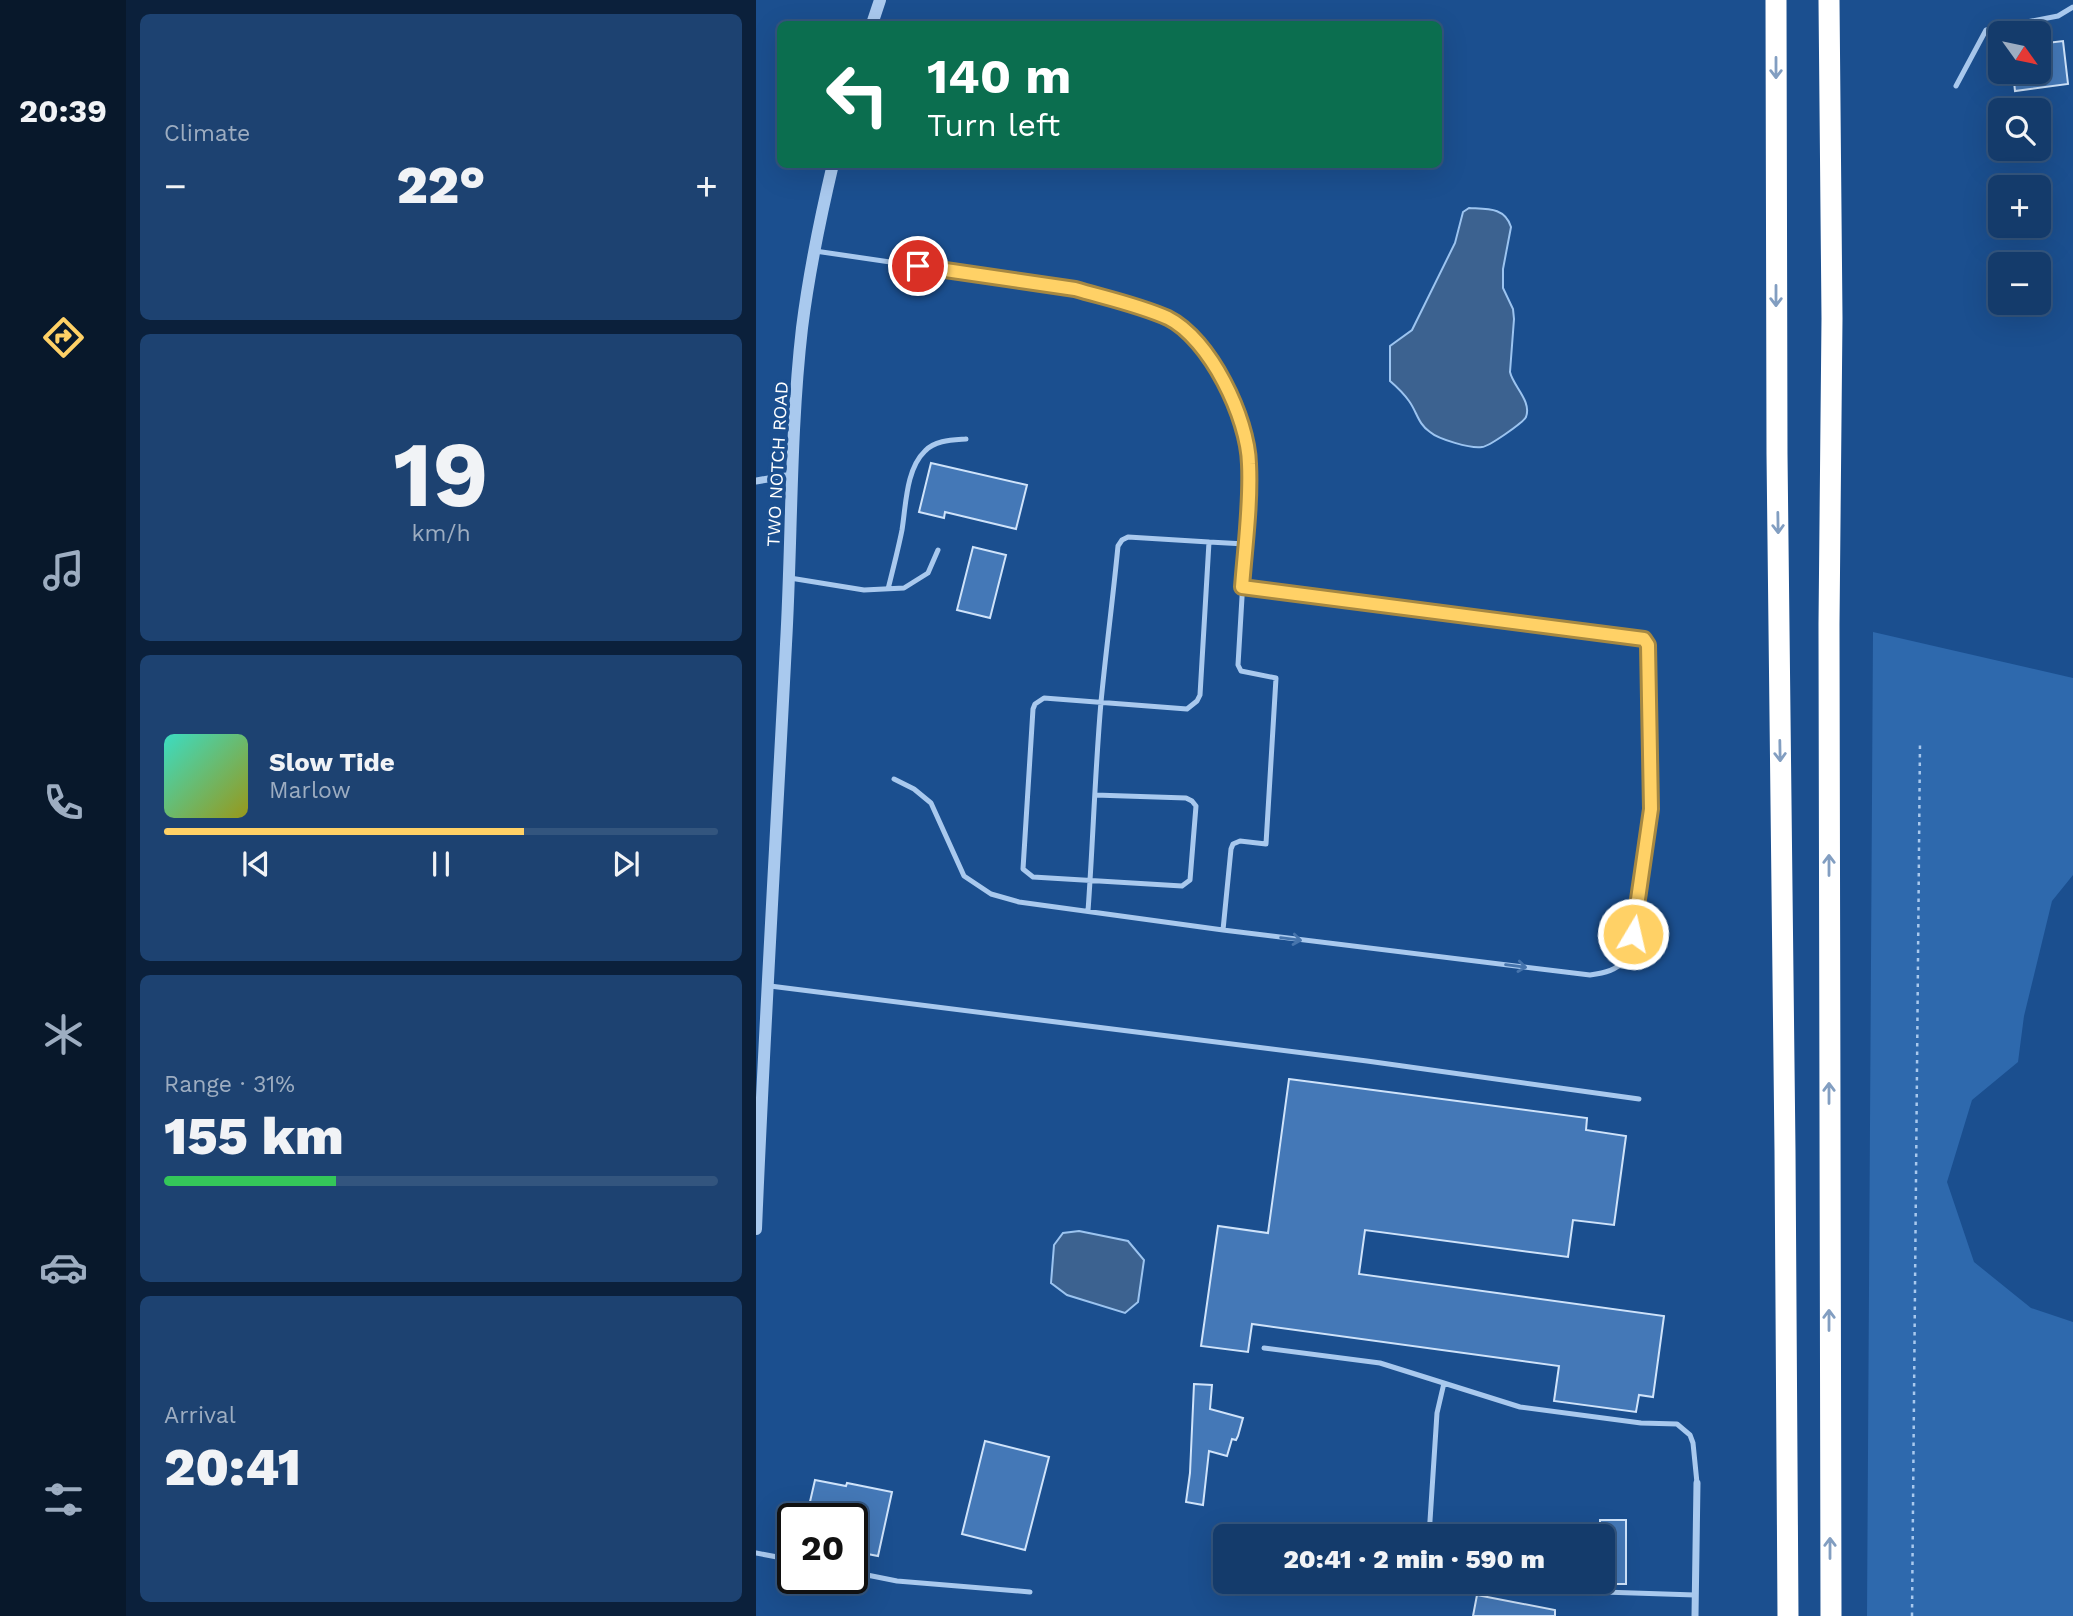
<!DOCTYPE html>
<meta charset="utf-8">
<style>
body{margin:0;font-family:"Work Sans",sans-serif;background:#1d4271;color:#f1f3f6;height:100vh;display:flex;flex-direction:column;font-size:26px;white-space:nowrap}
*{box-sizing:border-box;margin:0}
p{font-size:23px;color:#9dadc1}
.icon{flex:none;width:38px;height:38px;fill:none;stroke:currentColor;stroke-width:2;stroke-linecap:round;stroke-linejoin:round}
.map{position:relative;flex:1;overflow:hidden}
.panel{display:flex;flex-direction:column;gap:14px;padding:14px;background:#0b203b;width:630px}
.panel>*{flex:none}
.guide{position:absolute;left:21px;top:21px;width:665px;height:147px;border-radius:10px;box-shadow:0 7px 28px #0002,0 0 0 2px #33557e;background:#0b6e4f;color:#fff;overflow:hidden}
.needle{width:46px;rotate:123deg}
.tools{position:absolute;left:1232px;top:21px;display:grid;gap:14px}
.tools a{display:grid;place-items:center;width:63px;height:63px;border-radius:10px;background:#143b6b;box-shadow:0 7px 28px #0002,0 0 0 2px #33557e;font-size:35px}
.speed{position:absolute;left:21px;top:1503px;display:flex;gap:14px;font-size:35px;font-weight:700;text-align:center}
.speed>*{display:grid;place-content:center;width:91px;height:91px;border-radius:50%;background:#143b6b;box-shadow:0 7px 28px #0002,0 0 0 2px #33557e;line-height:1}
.speed .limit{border:4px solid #111;border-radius:10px;background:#fff;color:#111}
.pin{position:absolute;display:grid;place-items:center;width:60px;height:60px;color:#fff;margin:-30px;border:4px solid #fff;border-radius:50%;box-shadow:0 2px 7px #0007}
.me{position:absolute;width:77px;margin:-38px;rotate:9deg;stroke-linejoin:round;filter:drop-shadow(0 0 5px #0008)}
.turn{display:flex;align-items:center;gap:24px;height:147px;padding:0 35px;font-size:32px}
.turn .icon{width:91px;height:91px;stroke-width:2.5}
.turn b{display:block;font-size:49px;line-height:60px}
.big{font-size:52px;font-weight:800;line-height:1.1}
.panel .widget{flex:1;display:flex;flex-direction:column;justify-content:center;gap:10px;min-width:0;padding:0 24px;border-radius:10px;background:#1d4271}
.panel .dial{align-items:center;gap:0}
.dial b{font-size:91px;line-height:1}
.song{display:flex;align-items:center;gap:21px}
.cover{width:84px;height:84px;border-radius:10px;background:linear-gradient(135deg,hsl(170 70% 55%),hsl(60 70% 35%))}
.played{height:7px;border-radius:4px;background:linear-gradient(90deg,#ffd166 65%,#33557e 65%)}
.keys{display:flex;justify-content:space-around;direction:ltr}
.heat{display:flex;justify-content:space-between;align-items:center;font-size:38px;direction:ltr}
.charge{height:10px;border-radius:5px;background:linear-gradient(90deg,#34c759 31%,#33557e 0)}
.trip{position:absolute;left:457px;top:1524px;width:402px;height:70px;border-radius:10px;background:#143b6b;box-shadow:0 7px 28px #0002,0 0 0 2px #33557e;font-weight:800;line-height:70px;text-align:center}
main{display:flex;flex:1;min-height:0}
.dock{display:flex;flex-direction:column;width:126px;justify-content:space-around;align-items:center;background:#08182b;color:#9dadc1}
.dock .icon{width:49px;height:49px}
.dock .selected{color:#ffd166}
.dock b{font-size:32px;color:#f1f3f6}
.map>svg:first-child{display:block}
</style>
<main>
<nav class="dock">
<b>20:39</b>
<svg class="icon selected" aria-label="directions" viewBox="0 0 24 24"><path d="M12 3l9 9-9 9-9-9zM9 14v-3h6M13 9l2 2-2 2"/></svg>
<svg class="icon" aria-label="music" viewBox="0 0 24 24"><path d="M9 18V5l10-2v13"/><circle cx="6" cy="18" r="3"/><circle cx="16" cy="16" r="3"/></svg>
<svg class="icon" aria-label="phone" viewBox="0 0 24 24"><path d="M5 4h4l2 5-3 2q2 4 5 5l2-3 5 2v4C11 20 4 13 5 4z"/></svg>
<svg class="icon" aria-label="climate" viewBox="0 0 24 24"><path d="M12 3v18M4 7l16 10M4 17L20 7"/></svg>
<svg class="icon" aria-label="car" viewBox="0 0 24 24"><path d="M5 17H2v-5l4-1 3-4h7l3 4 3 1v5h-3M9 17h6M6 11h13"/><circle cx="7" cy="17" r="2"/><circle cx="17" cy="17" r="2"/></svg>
<svg class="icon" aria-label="filters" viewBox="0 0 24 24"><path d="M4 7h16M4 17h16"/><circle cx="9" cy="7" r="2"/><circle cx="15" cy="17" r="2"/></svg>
</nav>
<section class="panel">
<div class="widget"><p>Climate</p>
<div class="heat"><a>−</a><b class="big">22°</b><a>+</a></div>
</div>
<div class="widget dial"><b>19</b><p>km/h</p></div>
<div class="widget">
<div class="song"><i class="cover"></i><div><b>Slow Tide</b><p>Marlow</p></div></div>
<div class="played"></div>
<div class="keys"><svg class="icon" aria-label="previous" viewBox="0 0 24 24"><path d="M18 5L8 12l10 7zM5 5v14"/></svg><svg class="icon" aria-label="pause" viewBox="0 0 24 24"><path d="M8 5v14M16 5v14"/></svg><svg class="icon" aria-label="next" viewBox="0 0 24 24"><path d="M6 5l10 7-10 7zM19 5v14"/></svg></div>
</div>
<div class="widget"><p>Range · 31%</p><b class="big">155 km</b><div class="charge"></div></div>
<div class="widget"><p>Arrival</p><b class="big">20:41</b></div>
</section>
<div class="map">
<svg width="1317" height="1616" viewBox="0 0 1317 1616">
<rect width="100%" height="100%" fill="#1b4f8f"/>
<!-- green -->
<path fill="#2e69ad" d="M 1117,632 L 1317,678 L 1317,875 L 1296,901 L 1268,1016 L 1262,1062 L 1216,1100 L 1191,1182 L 1218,1262 L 1275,1308 L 1317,1322 L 1317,1616 L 1111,1616 Z"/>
<!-- water -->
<path fill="#3c6290" stroke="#9cc4f0" stroke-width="2" d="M 713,208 C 731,209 749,207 755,227 L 747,269 L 747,288 L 757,309 L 758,319 L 754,372 C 757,386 776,401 770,417 C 767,423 732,447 726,447 C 715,449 682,439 674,432 C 662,424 661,412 653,401 C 648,394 641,387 634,381 L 634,346 L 656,330 L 699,243 L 707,212 Z
M 323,1231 L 372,1241 L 388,1260 L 382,1302 L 369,1313 L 311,1295 L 295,1283 L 298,1245 L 307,1233 Z"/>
<!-- building -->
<path fill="#4478b7" stroke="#cfe3fa" stroke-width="2" d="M 1307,41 L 1312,84 L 1259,91 L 1257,72 L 1283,72 L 1283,44 Z
M 175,463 L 271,485 L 260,529 L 189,512 L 188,518 L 163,512 Z
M 217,547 L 250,555 L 234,618 L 201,610 Z
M 533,1079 L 831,1118 L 830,1130 L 870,1136 L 858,1225 L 817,1220 L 812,1257 L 609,1230 L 603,1274 L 908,1316 L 897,1397 L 883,1395 L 880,1412 L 798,1401 L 803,1366 L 496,1324 L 492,1352 L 445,1346 L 462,1226 L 512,1233 Z
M 438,1384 L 456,1385 L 454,1409 L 487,1418 L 482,1436 L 480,1440 L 476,1439 L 471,1456 L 453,1451 L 447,1505 L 430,1502 L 434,1473 Z
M 229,1441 L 293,1457 L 269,1550 L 206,1534 Z
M 59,1480 L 90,1486 L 91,1483 L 136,1492 L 122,1556 L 96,1551 L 96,1519 L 50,1519 Z
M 844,1520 L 870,1520 L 870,1584 L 847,1584 L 847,1536 L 844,1536 Z
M 721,1595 L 799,1610 L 799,1616 L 717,1616 Z"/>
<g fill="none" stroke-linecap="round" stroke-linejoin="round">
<!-- path -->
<path stroke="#a9c9ee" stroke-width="2.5" stroke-dasharray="3.5 5" stroke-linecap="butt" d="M 1156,1616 L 1164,741"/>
<!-- service -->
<path stroke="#a9c9ee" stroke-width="5" d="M 1200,86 L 1230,30 L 1302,16 L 1317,7
M 59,251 L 319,289 L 414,319 L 447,348 L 479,401 L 494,462 L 482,665 L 485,671 L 520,678 L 510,844 L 484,841 L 477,844 L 475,849 L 467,930 L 263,902 L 235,894 L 208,876 L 175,803 L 158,789 L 138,779
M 453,542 L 489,544
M 34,578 L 108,590 L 148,588 L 172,573 L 182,550
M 132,589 C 137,569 142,550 146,530 C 150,505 150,469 169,451 C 179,440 197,440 210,439
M 332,911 C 337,842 339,771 345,702 C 350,650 357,598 362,546 L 366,540 L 372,537 L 453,542 L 444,695 L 441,701 L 431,709 L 288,698 L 279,704 L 277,709 L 267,869 L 277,877 L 426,886 L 434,880 L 440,806 L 436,801 L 430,798 L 339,795
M 467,930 L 834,975 C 850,973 860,970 871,959 L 896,809 L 892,645 L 888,639 L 486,588
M 14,986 L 611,1061 L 883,1099
M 508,1348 L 624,1363 L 764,1407 L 885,1423 L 921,1424 L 934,1435 L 937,1443 L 941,1483
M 673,1536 L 681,1413 L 688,1383
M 0,1553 L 37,1560
M 96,1572 L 141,1581 L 274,1592
M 766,1582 L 786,1590 L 939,1595"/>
<!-- minor -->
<path stroke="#a9c9ee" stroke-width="7" d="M 0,481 L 36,475
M 939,1616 L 941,1483"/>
<!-- tertiary -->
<path stroke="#a9c9ee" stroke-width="12" d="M 116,24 L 124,0
M 0,1229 C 8,1034 20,839 30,644 C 36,539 34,432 46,328 C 53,272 64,219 77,164"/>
<!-- motorway -->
<path stroke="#fff" stroke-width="21" d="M 1020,0 L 1021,454 L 1029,1151 L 1032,1616
M 1073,0 L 1076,318 L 1073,624 L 1075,1616"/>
</g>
<!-- one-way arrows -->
<defs><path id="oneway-shaft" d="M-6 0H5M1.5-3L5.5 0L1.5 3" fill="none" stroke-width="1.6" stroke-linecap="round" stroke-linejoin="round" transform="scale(1.75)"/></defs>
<g stroke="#829ec1">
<use href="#oneway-shaft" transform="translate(1020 68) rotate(90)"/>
<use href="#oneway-shaft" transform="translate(1020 296) rotate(90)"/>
<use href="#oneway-shaft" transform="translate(1022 523) rotate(89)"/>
<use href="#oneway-shaft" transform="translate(1024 751) rotate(89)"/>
<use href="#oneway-shaft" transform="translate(1073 865) rotate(-90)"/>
<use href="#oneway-shaft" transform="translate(1073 1093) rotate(-90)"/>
<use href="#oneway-shaft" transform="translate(1073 1320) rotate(-90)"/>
<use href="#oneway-shaft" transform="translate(1074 1548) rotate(-90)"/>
</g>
<g stroke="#4674ac">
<use href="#oneway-shaft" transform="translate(535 939) rotate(7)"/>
<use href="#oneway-shaft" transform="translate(760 966) rotate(7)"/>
</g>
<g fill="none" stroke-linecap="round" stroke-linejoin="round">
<!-- route casing -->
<g stroke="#a68842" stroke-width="18">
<path id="route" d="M 162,266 L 319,289 C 350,298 383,305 412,318 C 454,339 492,418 493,464 C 495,504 489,547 486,587 L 888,639 L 892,645 L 895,809 L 877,934"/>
</g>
<!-- route -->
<use href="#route" stroke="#ffd166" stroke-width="12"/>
</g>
<g text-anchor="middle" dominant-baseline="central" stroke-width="7" stroke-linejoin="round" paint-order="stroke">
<!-- street labels -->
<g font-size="18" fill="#fff" stroke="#1b4f8f">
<text transform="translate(21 464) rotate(-87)">TWO NOTCH ROAD</text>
</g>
</g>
</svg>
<div class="tools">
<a><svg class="needle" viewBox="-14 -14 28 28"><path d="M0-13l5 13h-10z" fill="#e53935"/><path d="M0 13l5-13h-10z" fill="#9dadc1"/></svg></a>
<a><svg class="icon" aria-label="search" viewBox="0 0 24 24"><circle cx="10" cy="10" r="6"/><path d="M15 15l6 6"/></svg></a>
<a>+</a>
<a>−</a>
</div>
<div class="speed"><div class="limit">20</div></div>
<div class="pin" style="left:162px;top:266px;background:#d93025"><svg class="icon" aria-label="arrive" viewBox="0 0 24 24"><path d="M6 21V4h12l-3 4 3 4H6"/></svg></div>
<svg class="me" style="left:877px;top:934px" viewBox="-20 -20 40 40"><circle r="17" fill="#ffd166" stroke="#fff" stroke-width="3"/><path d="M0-11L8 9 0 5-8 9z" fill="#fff"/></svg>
<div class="trip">20:41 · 2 min · 590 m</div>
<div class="guide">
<div class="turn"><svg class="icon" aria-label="left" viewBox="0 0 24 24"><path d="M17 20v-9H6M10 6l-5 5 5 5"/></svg><div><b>140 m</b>Turn left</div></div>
</div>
</div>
</main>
